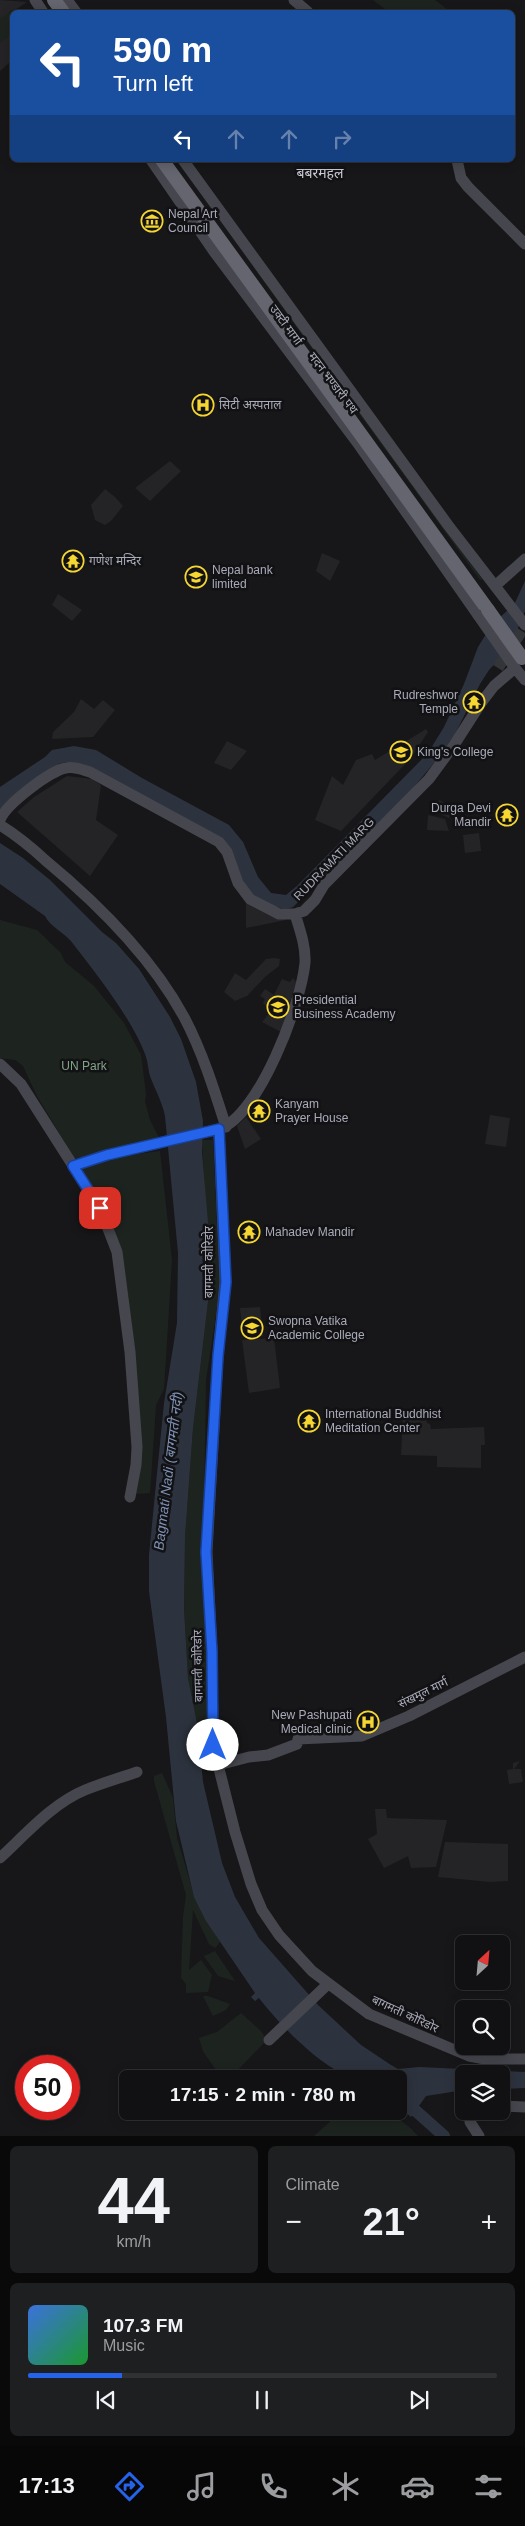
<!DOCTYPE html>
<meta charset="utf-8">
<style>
body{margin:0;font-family:Helvetica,"Noto Sans Devanagari",sans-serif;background:#1e1f21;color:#f1f3f6;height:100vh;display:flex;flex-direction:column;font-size:19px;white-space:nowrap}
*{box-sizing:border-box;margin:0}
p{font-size:16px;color:#9c9da0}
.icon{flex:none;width:28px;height:28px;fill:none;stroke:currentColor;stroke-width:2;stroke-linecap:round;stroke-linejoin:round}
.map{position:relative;height:2136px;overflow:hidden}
.details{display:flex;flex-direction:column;gap:10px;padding:10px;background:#09090a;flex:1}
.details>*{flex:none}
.top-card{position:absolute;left:10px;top:10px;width:505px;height:152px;border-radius:8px;box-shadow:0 2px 12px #0003,0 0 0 1px #303133;background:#1a4fa0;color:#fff;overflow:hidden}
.needle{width:32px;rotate:26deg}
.tools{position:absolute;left:455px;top:1935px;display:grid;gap:10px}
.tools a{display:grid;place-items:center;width:55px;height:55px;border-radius:8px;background:#111113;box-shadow:0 2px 12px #0003,0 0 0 1px #303133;font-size:25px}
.speed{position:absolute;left:15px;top:2055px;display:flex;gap:10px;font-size:25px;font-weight:700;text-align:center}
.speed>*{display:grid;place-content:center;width:65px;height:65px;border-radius:50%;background:#111113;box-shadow:0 2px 12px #0003,0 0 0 1px #303133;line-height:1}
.speed .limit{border:8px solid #d22;background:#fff;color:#111}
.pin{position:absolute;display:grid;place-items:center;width:42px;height:42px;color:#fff;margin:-21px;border-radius:10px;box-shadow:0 2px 8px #0006}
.me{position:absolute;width:55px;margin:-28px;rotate:0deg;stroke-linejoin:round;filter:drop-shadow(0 0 4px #0008)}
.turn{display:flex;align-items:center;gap:18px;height:105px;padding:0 20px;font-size:22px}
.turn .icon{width:65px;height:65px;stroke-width:2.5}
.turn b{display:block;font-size:35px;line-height:42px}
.lanes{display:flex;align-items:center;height:48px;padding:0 20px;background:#0003;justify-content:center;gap:25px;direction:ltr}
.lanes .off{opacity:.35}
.big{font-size:38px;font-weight:700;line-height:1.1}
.details .widget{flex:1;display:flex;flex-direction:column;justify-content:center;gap:8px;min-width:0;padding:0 18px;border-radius:8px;background:#1e1f21}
.details .dial{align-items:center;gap:0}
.dial b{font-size:65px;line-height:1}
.song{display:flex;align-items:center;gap:15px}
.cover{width:60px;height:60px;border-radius:8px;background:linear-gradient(135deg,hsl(220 70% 55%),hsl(130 70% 35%))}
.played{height:5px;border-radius:2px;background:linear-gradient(90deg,#2563eb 20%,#303133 20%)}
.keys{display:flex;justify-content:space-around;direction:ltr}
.heat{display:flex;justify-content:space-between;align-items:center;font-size:28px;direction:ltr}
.details .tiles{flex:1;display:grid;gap:10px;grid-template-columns:1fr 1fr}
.widget:last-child{grid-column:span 2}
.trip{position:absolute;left:119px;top:2070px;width:288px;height:50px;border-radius:8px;background:#111113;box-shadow:0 2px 12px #0003,0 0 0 1px #303133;font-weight:700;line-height:50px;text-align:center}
.menu{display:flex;height:80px;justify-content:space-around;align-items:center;background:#070708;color:#9c9da0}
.menu .icon{width:35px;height:35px}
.menu .on{color:#2563eb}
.menu b{font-size:22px;color:#f1f3f6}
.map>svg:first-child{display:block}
</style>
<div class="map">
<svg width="525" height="2136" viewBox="0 0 525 2136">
<rect width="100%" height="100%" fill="#171719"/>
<!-- built -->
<path fill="#242326" d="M 0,0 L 27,2 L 15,10 L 17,12 L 12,12 L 12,64 L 10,62 L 0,71 Z
M 170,461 L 181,471 L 150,501 L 135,488 Z
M 105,489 L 115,497 L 123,506 L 111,521 L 105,525 L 95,520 L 91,505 Z
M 322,553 L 340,561 L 330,581 L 316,571 Z
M 58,594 L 82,610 L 72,621 L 52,605 Z
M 81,699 L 94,709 L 103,700 L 115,710 L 93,737 L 52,739 L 53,732 L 74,712 Z
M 426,729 L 428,732 L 410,759 L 341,831 L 315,820 L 332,776 L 343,785 L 356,760 L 372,754 L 375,760 Z
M 227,741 L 247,751 L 231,770 L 214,763 Z
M 67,776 L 92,779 L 101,785 L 96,820 L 118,835 L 90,876 L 17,812 L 34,797 Z
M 439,800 L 454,807 L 449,818 L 434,811 Z
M 428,815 L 445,819 L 449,831 L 427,830 Z
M 479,833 L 481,851 L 465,853 L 463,835 Z
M 246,900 L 284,917 L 286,920 L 246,928 Z
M 274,958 L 280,959 L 279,966 L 265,977 L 247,996 L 235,1001 L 224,992 L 235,973 L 246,980 L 266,959 Z
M 293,978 L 296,982 L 281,1032 L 262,1022 L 271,1011 L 263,1003 L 265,999 L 260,996 L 265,989 L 274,995 L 282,979 L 290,982 Z
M 490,1115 L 510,1118 L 506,1147 L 485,1144 Z
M 246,1117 L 261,1139 L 245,1149 L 237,1126 Z
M 260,1307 L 263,1336 L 243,1337 L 240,1308 Z
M 274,1338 L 280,1388 L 249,1393 L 242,1340 Z
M 425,1409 L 427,1423 L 430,1424 L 431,1429 L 484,1427 L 485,1445 L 481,1445 L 481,1468 L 437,1467 L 437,1456 L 401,1455 L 403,1413 Z
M 520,1761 L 514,1769 L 521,1769 L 523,1782 L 509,1784 L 507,1770 L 513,1769 L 513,1763 Z
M 375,1809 L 386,1809 L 387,1818 L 447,1820 L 436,1867 L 411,1868 L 408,1856 L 384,1868 L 368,1839 L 377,1834 Z
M 445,1842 L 508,1844 L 508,1881 L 490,1882 L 438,1877 Z"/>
<!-- green -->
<path fill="#1d241f" d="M 373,0 L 435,0 L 448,10 L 446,12 L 389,12 Z
M 12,10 L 12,34 L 0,43 L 0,19 Z
M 201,194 L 322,360 L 321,361 Z
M 325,363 L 482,579 L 480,580 L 324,365 Z
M 0,920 L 37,930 L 61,953 L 65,962 L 94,986 L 124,1023 L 141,1055 L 146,1094 L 145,1102 L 150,1120 L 160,1140 L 89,1157 L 74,1158 L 37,1096 L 23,1066 L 15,1060 L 0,1058 Z
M 202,1140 L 213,1140 L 220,1287 L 206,1380 L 203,1568 L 210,1688 L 206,1756 L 202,1759 L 188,1678 L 184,1609 L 185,1537 L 193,1428 L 210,1285 Z
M 160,1151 L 172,1260 L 164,1389 L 156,1405 L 150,1493 L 136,1494 L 118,1242 L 82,1169 L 101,1159 Z
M 162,1773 L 173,1798 L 177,1838 L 195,1898 L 220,1942 L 215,1948 L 209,1944 L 193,1910 L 189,1970 L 201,1960 L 212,1975 L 208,1992 L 186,1993 L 186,1984 L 181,1978 L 183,1917 L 186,1895 L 154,1781 L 154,1776 Z
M 215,1951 L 235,1981 L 218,1976 L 204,1956 Z
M 203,1996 L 208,1996 L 230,2004 L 226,2010 L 213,2016 Z
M 241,2013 L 261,2031 L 267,2040 L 229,2079 L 222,2079 L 203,2051 L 199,2038 L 217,2032 Z
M 342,2111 C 374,2111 395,2109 418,2136 L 314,2136 Z"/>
<!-- water -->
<path fill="#2d333e" d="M 525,581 L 525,611 L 510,648 L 489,670 L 480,684 L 455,734 L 438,758 L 403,800 L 293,907 C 285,910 278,908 270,904 C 240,891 241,878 230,849 L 66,762 L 58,764 L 59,767 L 0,809 L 0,787 L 45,757 L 52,750 L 74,746 L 96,750 L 142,778 L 229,825 L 243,842 L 258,877 L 271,893 L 286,895 L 298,885 L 428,753 L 444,727 L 464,684 L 478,647 L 493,623 L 514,605 Z
M 0,843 L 23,858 L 50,880 L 102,932 L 116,943 L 139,969 L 170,1017 L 181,1039 L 196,1082 L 203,1121 L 202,1152 L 210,1246 L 210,1285 L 193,1428 L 185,1537 L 184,1609 L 188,1678 L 198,1729 L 203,1782 L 222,1863 L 235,1897 L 259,1938 L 318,2005 L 361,2045 L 391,2065 L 398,2069 L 419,2067 L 525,2072 L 525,2088 L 501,2089 L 501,2074 L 464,2074 L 464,2090 L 426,2096 L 411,2117 L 398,2106 L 398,2079 C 385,2079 371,2080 359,2079 C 327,2075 278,2023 259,1998 L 255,2001 L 251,1997 L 255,1993 L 206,1921 L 194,1897 L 176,1821 L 166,1717 L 149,1591 L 149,1555 L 164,1403 L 177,1323 L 178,1253 L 165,1116 C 162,1101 155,1090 150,1076 C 148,1069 148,1061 145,1054 C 133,1021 96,973 74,945 C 66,933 51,928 45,916 L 0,884 Z"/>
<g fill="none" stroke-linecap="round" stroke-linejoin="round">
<!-- river -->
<path stroke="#2d333e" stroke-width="12" d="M 398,2095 L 444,2136"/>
<!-- secondary-tunnel -->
<path stroke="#343539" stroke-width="11" stroke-dasharray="11 5.5" stroke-linecap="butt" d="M 498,668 L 525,626"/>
<!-- secondary -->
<path stroke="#46464e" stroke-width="11" d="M 35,0 L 43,12
M 67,0 L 76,12
M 294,0 L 308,12
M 151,160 L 215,253 L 359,445 L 478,615
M 183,160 L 448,525 L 525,625
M 457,160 L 461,178 L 468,187 L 525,244
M 495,586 L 525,559
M 0,820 C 5,805 51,770 66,768 C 74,766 83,770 90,772 L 219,842 L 227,852 L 238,883 L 250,899 L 279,914 L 295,914 L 304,911 L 315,900 L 324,885 L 429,779 L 454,745 L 481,703 L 494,686 L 515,668 L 525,680
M 0,825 C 16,835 31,847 45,860 C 97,903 151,956 184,1017 C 202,1051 214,1089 226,1127
M 0,1064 L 21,1084 L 100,1208 L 117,1252 L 130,1352 L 137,1447 L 136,1465 L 130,1497
M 219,1129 L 225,1282 L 218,1356 L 207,1552 L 212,1652 L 213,1745 L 235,1832 L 251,1884 L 262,1910 L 279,1935 L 312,1971 L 369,2014 L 469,2056 L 485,2059 L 525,2059
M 73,1166 L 107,1155 L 219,1129 C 259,1116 301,1004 305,963 C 306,947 300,930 295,914
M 218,1765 L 249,1757 L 268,1755 L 297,1744 L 298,1739 L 362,1736 L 409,1716 L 525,1657
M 0,1858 C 25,1835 53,1803 85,1790 C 102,1783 120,1778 137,1772
M 269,2040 L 328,1984
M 501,2106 L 525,2107
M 472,2111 L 470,2122 L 479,2136"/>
<!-- highway -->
<path stroke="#64656f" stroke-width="14" d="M 54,0 L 63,12
M 162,160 L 488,610"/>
<!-- secondary-bridge -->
<path stroke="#46464e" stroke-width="11" d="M 478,615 L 515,668"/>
<!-- highway-bridge -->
<path stroke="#64656f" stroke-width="14" d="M 488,610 L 522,658"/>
</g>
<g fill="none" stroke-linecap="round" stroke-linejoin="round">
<!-- route casing -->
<g stroke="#184099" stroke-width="12">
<path id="route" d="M 100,1208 L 73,1166 L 107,1155 L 219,1129 L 226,1282 L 218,1356 L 206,1552 L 212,1652 L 213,1745"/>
</g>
<!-- route -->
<use href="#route" stroke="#2563eb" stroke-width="9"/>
</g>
<!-- icons -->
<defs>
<g id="museum-ring" transform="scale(1.125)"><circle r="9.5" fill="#121214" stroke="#f6d732" stroke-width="1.5"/><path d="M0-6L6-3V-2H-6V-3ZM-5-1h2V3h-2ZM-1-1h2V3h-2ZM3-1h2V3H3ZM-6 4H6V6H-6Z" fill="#f6d732"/></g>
<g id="hospital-ring" transform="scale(1.125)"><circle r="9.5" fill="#121214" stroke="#f6d732" stroke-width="1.5"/><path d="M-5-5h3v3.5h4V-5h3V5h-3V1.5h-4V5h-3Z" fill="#f6d732"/></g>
<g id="temple-ring" transform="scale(1.125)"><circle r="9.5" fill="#121214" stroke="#f6d732" stroke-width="1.5"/><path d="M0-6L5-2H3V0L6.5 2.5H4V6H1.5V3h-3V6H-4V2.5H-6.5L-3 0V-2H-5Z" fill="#f6d732"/></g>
<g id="university-ring" transform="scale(1.125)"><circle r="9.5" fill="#121214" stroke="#f6d732" stroke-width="1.5"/><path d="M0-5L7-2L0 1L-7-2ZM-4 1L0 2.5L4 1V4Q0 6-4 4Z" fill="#f6d732"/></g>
</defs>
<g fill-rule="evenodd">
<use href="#museum-ring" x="152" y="221"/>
<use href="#hospital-ring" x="203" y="405"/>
<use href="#temple-ring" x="73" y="561"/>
<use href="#university-ring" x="196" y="577"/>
<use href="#temple-ring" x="474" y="702"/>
<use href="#university-ring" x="401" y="752"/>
<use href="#temple-ring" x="507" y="815"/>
<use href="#university-ring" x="278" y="1007"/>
<use href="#temple-ring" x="259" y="1111"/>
<use href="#temple-ring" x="249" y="1232"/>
<use href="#university-ring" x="252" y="1328"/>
<use href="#temple-ring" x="309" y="1421"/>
<use href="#hospital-ring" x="368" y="1722"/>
</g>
<g text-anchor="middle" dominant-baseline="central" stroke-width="5" stroke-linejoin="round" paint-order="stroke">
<!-- poi labels -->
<g font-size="12" fill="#a9abb9" stroke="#121214" text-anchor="start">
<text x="168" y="214">Nepal Art<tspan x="168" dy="14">Council</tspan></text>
<text x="219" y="405">सिटी अस्पताल</text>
<text x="89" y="561">गणेश मन्दिर</text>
<text x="212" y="570">Nepal bank<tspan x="212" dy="14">limited</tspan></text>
<text x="458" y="695" text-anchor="end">Rudreshwor<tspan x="458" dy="14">Temple</tspan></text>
<text x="417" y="752">King's College</text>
<text x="491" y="808" text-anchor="end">Durga Devi<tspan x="491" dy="14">Mandir</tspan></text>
<text x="294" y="1000">Presidential<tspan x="294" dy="14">Business Academy</tspan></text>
<text x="275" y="1104">Kanyam<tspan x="275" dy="14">Prayer House</tspan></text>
<text x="265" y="1232">Mahadev Mandir</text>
<text x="268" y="1321">Swopna Vatika<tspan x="268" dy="14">Academic College</tspan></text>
<text x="325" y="1414">International Buddhist<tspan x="325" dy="14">Meditation Center</tspan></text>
<text x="352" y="1715" text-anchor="end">New Pashupati<tspan x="352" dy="14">Medical clinic</tspan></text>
</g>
<!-- street labels -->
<g font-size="12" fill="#a9abb9" stroke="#121214">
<text transform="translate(286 325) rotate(54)">उक्टी मार्गा</text>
<text transform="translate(333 383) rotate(53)">मदन भण्डारी पथ</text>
<text transform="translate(334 859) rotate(-46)">RUDRAMATI MARG</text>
<text transform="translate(209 1262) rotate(-90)">बागमती कोरिडोर</text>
<text transform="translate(198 1666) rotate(-91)">बागमती कोरिडोर</text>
<text transform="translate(423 1693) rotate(-26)">संखमुल मार्ग</text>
<text transform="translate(405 2014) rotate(25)">बागमती कोरिडोर</text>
</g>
<!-- park labels -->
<g font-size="12" fill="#80a588" stroke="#121214">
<text x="84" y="1066">UN Park</text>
</g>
<!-- neighbourhood labels -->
<g font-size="14" fill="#cacbd5" stroke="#121214">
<text x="320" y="173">बबरमहल</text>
</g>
<!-- water labels -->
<g font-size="14" font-style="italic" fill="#7f92b5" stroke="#121214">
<text transform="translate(168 1471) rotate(-83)">Bagmati Nadi (बागमती नदी)</text>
</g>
</g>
</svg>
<div class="tools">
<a><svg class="needle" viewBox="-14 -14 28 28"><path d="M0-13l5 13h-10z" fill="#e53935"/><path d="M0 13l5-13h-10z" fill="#9c9da0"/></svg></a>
<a><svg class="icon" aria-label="search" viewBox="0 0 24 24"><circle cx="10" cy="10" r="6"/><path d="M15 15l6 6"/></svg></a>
<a><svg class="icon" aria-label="layers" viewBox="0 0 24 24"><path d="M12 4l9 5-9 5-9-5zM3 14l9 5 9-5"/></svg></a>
</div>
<div class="speed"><div class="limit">50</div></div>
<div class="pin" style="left:100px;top:1208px;background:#d93025"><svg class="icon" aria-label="arrive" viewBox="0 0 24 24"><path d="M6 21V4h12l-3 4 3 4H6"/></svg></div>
<svg class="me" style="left:213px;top:1745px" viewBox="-20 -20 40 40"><circle r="19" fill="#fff"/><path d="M0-13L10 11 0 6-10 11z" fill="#2563eb"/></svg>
<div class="trip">17:15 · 2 min · 780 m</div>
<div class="top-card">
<div class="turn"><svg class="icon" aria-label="left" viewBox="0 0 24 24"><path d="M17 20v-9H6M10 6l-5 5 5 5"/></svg><div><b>590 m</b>Turn left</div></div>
<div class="lanes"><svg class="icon" aria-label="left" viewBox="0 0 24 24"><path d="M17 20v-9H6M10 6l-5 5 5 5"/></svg><svg class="icon off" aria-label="ahead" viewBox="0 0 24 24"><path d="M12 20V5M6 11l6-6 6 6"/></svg><svg class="icon off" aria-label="ahead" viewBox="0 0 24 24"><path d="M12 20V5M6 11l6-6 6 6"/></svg><svg class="icon off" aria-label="right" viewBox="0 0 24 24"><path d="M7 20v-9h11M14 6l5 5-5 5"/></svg></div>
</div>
</div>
<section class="details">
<div class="tiles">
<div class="widget dial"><b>44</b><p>km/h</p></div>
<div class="widget"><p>Climate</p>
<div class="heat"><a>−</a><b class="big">21°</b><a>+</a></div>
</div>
<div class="widget">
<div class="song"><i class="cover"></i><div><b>107.3 FM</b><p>Music</p></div></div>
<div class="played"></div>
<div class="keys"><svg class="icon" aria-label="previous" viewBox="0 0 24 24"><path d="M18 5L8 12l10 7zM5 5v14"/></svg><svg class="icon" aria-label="pause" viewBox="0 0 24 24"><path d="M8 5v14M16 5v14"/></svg><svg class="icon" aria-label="next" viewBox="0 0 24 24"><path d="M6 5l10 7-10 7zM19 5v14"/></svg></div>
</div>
</div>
</section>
<nav class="menu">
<b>17:13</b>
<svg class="icon on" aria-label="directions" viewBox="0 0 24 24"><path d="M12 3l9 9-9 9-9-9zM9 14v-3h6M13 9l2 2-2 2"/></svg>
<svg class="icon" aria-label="music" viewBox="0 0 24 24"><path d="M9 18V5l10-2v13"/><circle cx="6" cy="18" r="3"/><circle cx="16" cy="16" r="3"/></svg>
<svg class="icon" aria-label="phone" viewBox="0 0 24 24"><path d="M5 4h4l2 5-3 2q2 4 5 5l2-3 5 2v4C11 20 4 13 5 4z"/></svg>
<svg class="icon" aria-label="climate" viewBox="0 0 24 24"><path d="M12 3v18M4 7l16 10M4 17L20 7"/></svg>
<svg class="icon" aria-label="car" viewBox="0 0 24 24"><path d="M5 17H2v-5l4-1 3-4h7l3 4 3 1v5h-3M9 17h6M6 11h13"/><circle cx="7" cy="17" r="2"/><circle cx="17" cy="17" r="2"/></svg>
<svg class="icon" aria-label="filters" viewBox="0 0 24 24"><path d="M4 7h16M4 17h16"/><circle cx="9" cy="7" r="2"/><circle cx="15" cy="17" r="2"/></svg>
</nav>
